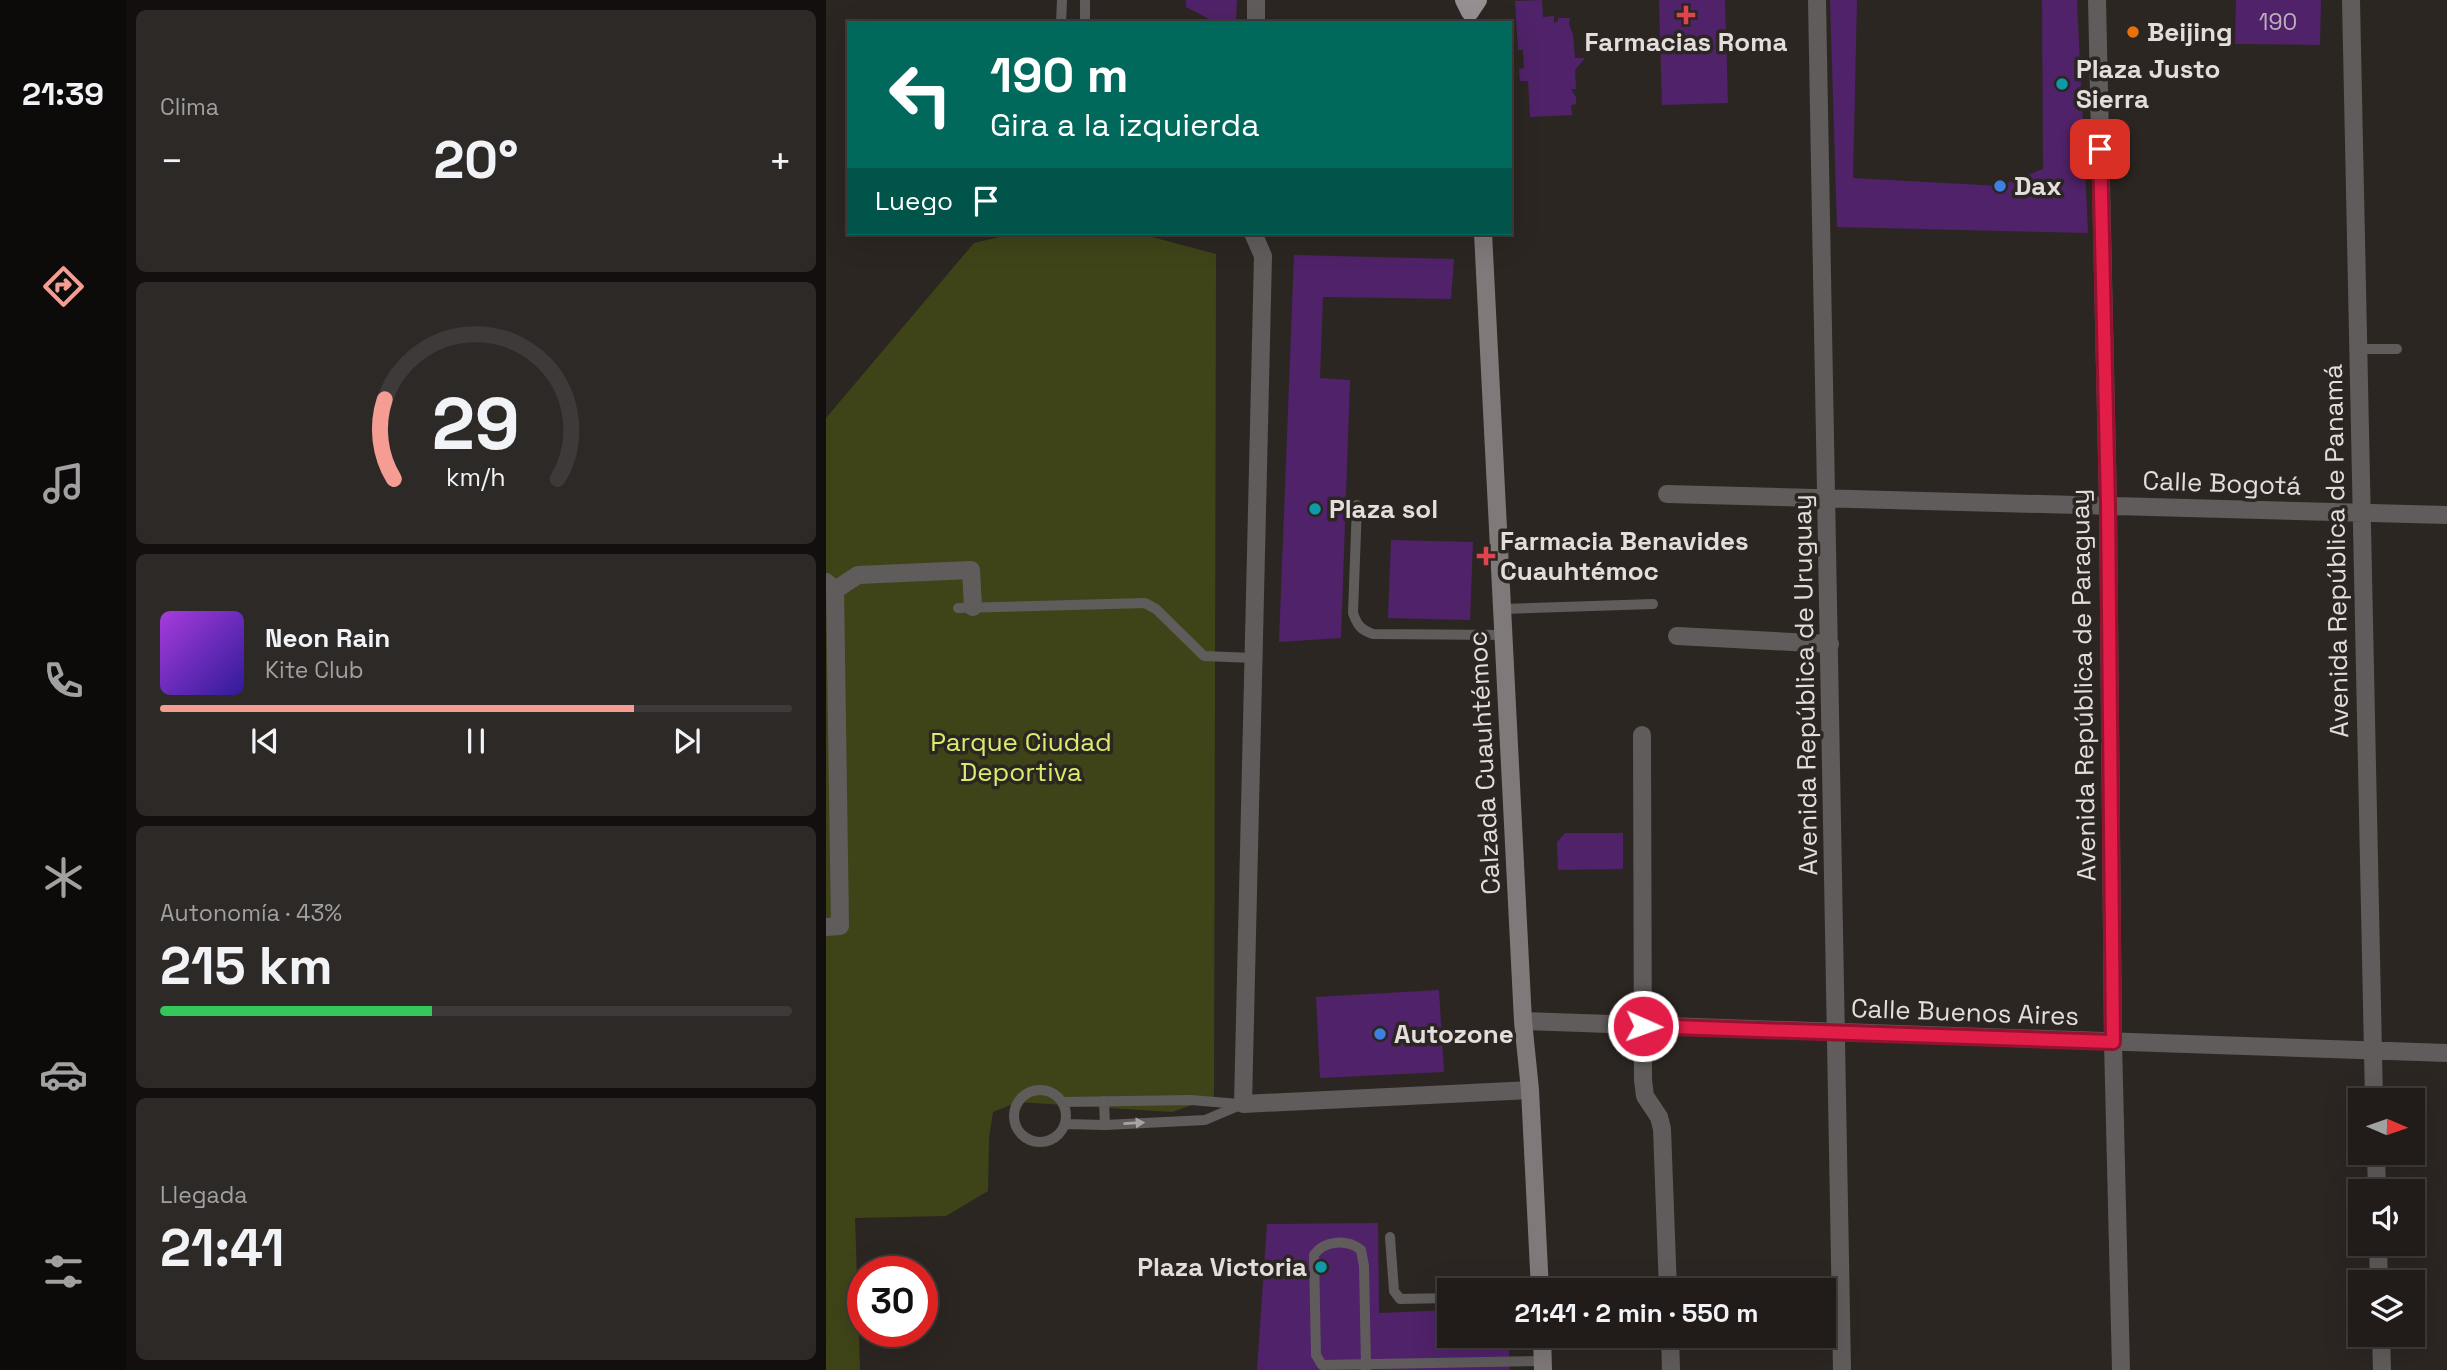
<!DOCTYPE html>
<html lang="es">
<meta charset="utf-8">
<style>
body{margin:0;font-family:"Space Grotesk",sans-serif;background:#2d2927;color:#f1f3f6;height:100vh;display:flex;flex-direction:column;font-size:26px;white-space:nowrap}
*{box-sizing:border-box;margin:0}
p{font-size:23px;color:#a2a1a2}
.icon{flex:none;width:38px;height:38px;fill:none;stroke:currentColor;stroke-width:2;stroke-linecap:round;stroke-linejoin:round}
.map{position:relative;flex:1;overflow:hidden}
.sheet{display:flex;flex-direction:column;gap:10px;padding:10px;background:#120f0e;width:700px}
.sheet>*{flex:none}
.top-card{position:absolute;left:21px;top:21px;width:665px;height:214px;border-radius:0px;box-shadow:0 7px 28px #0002,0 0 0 2px #3e3a39;background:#00695c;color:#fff;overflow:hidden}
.needle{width:46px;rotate:92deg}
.fabs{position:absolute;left:1522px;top:1088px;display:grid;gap:14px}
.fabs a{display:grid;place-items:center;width:77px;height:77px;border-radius:0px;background:#211c1a;box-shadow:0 7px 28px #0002,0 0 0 2px #3e3a39;font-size:35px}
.speed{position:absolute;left:21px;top:1256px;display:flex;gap:14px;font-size:35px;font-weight:700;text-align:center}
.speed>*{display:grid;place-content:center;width:91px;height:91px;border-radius:50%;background:#211c1a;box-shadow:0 7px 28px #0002,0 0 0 2px #3e3a39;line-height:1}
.speed .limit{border:10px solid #d22;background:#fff;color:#111}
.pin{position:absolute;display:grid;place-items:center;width:60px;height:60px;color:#fff;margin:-30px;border-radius:14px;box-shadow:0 4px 10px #0006}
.me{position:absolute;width:77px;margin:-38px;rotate:92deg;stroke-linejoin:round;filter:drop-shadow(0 0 5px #0008)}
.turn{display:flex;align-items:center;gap:24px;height:147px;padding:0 28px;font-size:32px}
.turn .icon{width:91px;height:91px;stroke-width:2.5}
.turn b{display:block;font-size:49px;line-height:60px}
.then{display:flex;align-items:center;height:66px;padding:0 28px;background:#0003;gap:14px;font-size:26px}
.big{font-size:52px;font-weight:700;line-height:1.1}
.sheet .tile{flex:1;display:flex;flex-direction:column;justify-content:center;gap:10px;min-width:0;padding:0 24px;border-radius:10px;background:#2d2927}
.sheet .dial{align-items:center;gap:0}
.dial svg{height:182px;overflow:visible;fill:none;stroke:#3e3a39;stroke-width:7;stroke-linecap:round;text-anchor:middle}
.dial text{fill:#f1f3f6;stroke:none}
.song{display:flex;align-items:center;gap:21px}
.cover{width:84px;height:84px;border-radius:10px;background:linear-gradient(135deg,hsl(280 70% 55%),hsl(250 70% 35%))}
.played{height:7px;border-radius:4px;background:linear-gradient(90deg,#f59c93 75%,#3e3a39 75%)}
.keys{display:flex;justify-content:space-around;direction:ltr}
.heat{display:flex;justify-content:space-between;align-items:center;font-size:38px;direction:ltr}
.charge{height:10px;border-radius:5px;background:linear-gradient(90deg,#34c759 43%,#3e3a39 0)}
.trip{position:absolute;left:611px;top:1278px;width:399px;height:70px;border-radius:0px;background:#211c1a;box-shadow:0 7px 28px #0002,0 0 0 2px #3e3a39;font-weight:700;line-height:70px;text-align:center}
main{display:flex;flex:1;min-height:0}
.menu{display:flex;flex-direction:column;width:126px;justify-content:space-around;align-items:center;background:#0d0b0a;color:#a2a1a2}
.menu .icon{width:49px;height:49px}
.menu .active{color:#f59c93}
.menu b{font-size:32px;color:#f1f3f6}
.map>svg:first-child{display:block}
</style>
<main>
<nav class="menu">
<b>21:39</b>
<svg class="icon active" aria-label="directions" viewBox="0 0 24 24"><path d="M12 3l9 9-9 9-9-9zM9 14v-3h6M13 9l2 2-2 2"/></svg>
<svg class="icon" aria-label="music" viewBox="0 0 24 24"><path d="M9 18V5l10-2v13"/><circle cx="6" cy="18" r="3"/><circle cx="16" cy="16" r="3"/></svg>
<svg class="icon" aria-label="phone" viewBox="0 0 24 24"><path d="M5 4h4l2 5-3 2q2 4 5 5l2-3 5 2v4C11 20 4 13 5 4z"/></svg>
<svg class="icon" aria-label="climate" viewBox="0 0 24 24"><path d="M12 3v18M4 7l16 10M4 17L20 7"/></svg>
<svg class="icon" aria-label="car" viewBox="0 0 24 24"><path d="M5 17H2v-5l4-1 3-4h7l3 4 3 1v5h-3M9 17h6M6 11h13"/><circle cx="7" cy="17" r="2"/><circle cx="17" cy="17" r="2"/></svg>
<svg class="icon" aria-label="filters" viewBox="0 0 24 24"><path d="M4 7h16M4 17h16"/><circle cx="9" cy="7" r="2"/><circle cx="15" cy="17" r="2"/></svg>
</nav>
<section class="sheet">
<div class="tile"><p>Clima</p>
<div class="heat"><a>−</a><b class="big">20°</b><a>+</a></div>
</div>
<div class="tile dial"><svg viewBox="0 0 100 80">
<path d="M14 69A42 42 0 1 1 86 69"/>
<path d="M14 69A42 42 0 0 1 10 34" stroke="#f59c93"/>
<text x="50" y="56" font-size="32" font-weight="700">29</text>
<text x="50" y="72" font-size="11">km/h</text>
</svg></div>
<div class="tile">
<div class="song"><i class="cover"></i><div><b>Neon Rain</b><p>Kite Club</p></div></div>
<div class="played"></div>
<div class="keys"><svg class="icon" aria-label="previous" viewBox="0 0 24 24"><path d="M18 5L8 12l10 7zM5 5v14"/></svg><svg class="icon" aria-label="pause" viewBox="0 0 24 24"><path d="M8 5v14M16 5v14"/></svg><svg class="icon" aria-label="next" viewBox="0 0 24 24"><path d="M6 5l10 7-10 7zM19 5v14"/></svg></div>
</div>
<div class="tile"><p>Autonomía · 43%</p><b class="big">215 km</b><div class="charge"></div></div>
<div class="tile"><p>Llegada</p><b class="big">21:41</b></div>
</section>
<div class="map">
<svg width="1621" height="1370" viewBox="0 0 1621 1370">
<rect width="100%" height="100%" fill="#2c2622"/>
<!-- green -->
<path fill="#3f4418" d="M 191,233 L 311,233 L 390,254 L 388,1097 L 346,1112 L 192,1102 L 167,1112 L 163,1138 L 162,1191 L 120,1216 L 29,1218 L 34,1370 L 0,1370 L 0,418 L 148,243 Z"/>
<!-- building -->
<path fill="#502269" d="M 360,0 L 411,0 L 410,23 L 383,23 L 383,19 L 360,7 Z
M 716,0 L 717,17 L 728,16 L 728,23 L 732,21 L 732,18 L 744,18 L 743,24 L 747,35 L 749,58 L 759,58 L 749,70 L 750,89 L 745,89 L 750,97 L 750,104 L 745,105 L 746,115 L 704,117 L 702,81 L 694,81 L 693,69 L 698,68 L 697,50 L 692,50 L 689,1 Z
M 833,0 L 899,0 L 902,103 L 836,105 Z
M 1004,0 L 1031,0 L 1027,178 L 1174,186 L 1217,169 L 1216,0 L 1251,0 L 1262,233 L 1011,227 Z
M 1410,0 L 1495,0 L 1494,45 L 1409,44 Z
M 468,255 L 628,259 L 625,299 L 497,297 L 494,378 L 524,380 L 515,638 L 453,642 Z
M 565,540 L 647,542 L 644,620 L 562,618 Z
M 739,833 L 797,833 L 797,869 L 732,870 L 731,842 Z
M 613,990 L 618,1072 L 494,1078 L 490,997 Z
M 552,1223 L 553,1313 L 623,1310 L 623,1335 L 682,1335 L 684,1370 L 431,1370 L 441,1224 Z"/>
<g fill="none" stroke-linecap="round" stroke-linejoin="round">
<!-- lane -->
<path stroke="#605c5c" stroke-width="10" d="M 235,23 L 236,0
M 259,23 L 259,0
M 1532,349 L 1571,349
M 531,505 L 527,613 C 531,625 535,630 547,634 L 678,635
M 132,608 L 319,603 L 330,609 L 378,656 L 428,658
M 677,609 L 827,604
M188 1116a26 26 0 1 1 52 0a26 26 0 1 1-52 0Z
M 278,1101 L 279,1125
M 237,1102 L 365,1100 L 413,1104
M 239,1124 L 279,1125 L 379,1120 L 417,1104
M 564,1237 L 568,1291 L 574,1299 L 623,1298
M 540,1370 L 540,1366 L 538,1266 L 535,1250 C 521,1239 498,1240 488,1255 L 490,1355 L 496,1365 L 717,1361"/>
<!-- street -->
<path stroke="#605c5c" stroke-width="18" d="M 991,0 L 1016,1370
M 1271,0 L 1282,505 L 1287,1042 L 1295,1370
M 1525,0 L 1548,1101
M 430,23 L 430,0
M 427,233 L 437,256 L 417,1104 L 704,1090
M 841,494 L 1621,515
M 0,582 L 9,590 L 14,926 L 0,927
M 9,590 L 32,575 L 145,570 L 147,607
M 851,636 L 1004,644
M 816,735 L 817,1080 L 819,1096 L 833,1117 L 836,1129 L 842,1290
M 697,1021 L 1621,1053
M 1550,1153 L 1551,1192
M 1552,1244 L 1553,1283
M 844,1335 L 845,1370
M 1555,1335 L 1556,1370"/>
<!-- secondary -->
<path stroke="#7f797a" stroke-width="18" d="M 657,233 L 697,1021 L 704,1090 L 714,1290
M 716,1335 L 717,1370"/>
<!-- primary -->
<path stroke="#978f91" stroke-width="18" d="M 638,0 L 644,12 L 652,0"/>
</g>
<!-- one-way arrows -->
<defs><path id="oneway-solid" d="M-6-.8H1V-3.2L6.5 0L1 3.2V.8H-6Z" transform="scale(1.75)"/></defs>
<use fill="#a8a4a2" href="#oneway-solid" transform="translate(308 1123) rotate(-3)"/>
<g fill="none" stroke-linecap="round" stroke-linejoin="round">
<!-- route casing -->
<g stroke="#92132f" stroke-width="18">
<path id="route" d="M 817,1026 L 1287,1042 L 1282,505 L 1274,149"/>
</g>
<!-- route -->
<use href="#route" stroke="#e11d48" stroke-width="12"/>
</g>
<!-- markers -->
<g fill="#e0444e" stroke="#2c2622" stroke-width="2.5">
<path d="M856.5 4.5h7v7h7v7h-7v7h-7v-7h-7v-7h7z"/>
<path d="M656.5 545.5h7v7h7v7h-7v7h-7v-7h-7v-7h7z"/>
</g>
<circle fill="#e8710a" stroke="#2c2622" stroke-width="2.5" cx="1307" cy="32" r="7"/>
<g fill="#0f9aa8" stroke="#2c2622" stroke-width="2.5">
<circle cx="1236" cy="84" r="7"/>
<circle cx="489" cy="509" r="7"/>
<circle cx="495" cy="1267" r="7"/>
</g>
<g fill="#3f7fe0" stroke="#2c2622" stroke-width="2.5">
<circle cx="1174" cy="186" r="7"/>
<circle cx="554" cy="1034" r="7"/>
</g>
<g text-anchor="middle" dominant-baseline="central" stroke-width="7" stroke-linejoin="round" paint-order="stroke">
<!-- number labels -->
<g font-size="23" fill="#beafbf">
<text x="1452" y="22">190</text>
</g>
<!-- poi labels -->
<g font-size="26" font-weight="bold" fill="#e3dedc" stroke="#2c2622" text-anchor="start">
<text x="1321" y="32">Beijing</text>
<text x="860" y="42" text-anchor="middle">Farmacias Roma</text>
<text x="1250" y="69">Plaza Justo<tspan x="1250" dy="30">Sierra</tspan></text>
<text x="1188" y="186">Dax</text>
<text x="503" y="509">Plaza sol</text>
<text x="674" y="541">Farmacia Benavides<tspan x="674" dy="30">Cuauhtémoc</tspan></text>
<text x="568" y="1034">Autozone</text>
<text x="481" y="1267" text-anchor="end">Plaza Victoria</text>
</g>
<!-- street labels -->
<g font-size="26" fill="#e3dedc" stroke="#2c2622">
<text transform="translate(1396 483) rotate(2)">Calle Bogotá</text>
<text transform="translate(1510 551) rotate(-91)">Avenida República de Panamá</text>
<text transform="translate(979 685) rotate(-91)">Avenida República de Uruguay</text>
<text transform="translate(1257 685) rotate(-91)">Avenida República de Paraguay</text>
<text transform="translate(658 763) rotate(-93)">Calzada Cuauhtémoc</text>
<text transform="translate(1139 1012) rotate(2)">Calle Buenos Aires</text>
</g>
<!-- park labels -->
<g font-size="26" fill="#dbeb6c" stroke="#2c2622">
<text x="195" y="742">Parque Ciudad<tspan x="195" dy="30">Deportiva</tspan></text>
</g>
</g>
</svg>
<div class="fabs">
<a><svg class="needle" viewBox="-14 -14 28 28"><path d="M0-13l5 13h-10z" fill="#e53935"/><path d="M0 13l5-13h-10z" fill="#a2a1a2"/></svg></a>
<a><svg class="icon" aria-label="sound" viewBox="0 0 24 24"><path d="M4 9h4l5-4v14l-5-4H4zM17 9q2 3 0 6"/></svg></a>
<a><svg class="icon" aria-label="layers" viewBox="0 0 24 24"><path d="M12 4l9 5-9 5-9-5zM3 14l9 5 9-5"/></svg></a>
</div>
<div class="speed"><div class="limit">30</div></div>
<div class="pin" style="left:1274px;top:149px;background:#d93025"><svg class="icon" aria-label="arrive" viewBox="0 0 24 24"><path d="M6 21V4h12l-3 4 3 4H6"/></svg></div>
<svg class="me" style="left:817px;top:1026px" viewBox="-20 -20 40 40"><circle r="17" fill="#e11d48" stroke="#fff" stroke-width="3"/><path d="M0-11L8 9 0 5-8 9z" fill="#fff"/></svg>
<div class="trip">21:41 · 2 min · 550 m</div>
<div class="top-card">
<div class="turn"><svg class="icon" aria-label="left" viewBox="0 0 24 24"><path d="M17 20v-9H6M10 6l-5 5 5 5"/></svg><div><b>190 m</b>Gira a la izquierda</div></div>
<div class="then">Luego<svg class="icon" aria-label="arrive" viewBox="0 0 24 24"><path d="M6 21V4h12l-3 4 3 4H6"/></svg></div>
</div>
</div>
</main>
